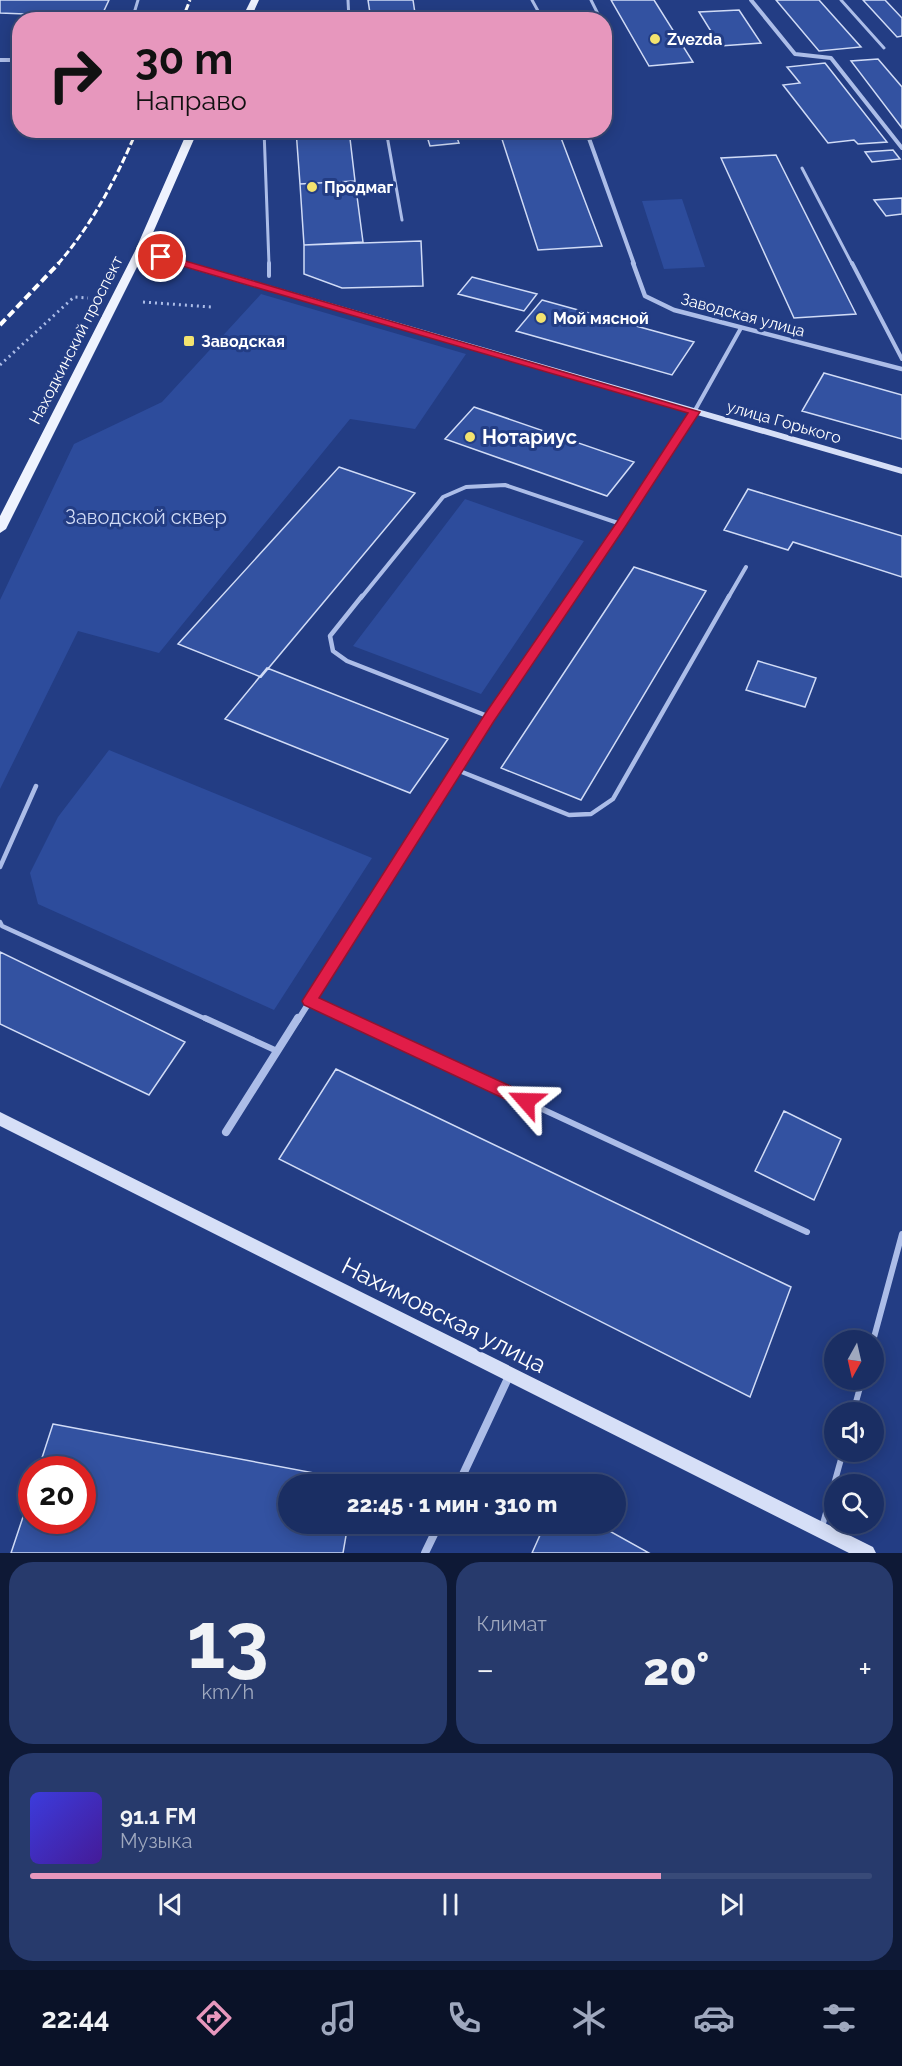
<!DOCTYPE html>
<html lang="ru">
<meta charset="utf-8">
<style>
body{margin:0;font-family:Raleway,sans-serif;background:#273a6c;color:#f1f3f6;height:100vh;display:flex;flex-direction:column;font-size:22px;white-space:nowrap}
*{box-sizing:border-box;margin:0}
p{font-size:20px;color:#9fa8be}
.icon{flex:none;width:33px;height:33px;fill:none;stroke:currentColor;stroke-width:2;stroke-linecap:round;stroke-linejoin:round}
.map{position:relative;height:1553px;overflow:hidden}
.sheet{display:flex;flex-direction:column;gap:9px;padding:9px;background:#0e1936;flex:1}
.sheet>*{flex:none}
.banner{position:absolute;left:12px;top:12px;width:600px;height:126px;border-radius:24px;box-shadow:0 3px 15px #0003,0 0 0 2px #384a78;background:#e797bd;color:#111;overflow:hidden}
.needle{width:39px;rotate:188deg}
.controls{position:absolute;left:824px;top:1330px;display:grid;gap:12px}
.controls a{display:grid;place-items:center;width:60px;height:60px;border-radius:50%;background:#1a2e63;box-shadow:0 3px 15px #0003,0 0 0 2px #384a78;font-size:30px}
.speed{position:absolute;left:18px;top:1456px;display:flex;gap:12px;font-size:30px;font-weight:700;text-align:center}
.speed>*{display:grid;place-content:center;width:78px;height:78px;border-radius:50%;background:#1a2e63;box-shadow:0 3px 15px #0003,0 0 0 2px #384a78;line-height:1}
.speed .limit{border:9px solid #d22;background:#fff;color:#111}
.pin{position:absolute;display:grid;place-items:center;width:51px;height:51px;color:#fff;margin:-26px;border:3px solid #fff;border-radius:50%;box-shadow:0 2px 6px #0007}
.me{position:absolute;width:66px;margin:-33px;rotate:295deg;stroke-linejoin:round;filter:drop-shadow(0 0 4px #0008)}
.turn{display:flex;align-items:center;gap:21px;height:126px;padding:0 24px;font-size:27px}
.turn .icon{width:78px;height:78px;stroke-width:2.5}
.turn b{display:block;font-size:42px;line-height:51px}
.big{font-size:45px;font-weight:800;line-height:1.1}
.sheet .widget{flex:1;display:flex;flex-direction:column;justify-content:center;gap:9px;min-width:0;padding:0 21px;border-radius:24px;background:#273a6c}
.sheet .dial{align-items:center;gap:0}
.dial b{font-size:78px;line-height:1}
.song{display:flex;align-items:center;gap:18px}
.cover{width:72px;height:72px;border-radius:9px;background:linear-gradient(135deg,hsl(240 70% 55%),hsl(260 70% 35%))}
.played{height:6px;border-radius:3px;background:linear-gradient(90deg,#e797bd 75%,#384a78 75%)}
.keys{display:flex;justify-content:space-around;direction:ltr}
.heat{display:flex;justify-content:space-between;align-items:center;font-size:33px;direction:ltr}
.sheet .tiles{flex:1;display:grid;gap:9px;grid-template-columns:1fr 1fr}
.widget:last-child{grid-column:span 2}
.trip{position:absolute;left:278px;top:1474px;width:348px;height:60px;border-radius:30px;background:#1a2e63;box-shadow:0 3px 15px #0003,0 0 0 2px #384a78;font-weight:800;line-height:60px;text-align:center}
.menu{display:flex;height:96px;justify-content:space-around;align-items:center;background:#0a1228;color:#9fa8be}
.menu .icon{width:42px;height:42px}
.menu .selected{color:#e797bd}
.menu b{font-size:27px;color:#f1f3f6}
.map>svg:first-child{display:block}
</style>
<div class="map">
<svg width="902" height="1553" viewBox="0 0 902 1553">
<rect width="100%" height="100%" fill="#233d84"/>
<!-- green -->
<path fill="#2d4c9c" d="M 682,199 L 705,267 L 664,269 L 642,201 Z
M 261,294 L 466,354 L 415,429 L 350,419 L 159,653 L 78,631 L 0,789 L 0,600 L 74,444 L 162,402 Z
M 465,499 L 584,541 L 481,694 L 353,646 Z
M 109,750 L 372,858 L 274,1010 L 38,904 L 30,873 L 58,817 Z"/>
<!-- building -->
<path fill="#3352a1" stroke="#d0dbf6" stroke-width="1.5" d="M 0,0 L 109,0 L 101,17 L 0,13 Z
M 368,0 L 413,0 L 416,20 L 371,20 Z
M 611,0 L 654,0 L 693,62 L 649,66 Z
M 776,0 L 819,0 L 861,47 L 819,51 Z
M 863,0 L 885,0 L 902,18 L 902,36 L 897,37 Z
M 739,10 L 761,43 L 720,46 L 699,12 Z
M 878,59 L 902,87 L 902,128 L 851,61 Z
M 825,63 L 887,142 L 858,144 L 854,140 L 828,143 L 783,85 L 800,83 L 787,67 Z
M 296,130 L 349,130 L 355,181 L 300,184 Z
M 425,130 L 454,130 L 459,143 L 430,146 Z
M 499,130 L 558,130 L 602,246 L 538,250 Z
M 893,150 L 900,159 L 872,162 L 865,152 Z
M 776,155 L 856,314 L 794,318 L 721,158 Z
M 355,181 L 363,242 L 304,245 L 300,184 Z
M 902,198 L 902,214 L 886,216 L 874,200 Z
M 421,241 L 423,286 L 342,288 L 304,274 L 304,245 Z
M 472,277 L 537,294 L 524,311 L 458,294 Z
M 542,300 L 694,342 L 672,375 L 516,331 Z
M 824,373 L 902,395 L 902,439 L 802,411 Z
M 474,407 L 634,462 L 607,496 L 445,439 Z
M 339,467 L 415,493 L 261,677 L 178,644 Z
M 748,489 L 902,536 L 902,577 L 793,542 L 788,550 L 724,530 Z
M 634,567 L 706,591 L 581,800 L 501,768 Z
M 758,661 L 816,678 L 805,707 L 746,690 Z
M 267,668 L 448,739 L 410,793 L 225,719 Z
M 0,952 L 185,1042 L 149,1095 L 0,1024 Z
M 336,1069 L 791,1287 L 750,1397 L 279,1159 Z
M 784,1111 L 841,1139 L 814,1200 L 755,1171 Z
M 53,1424 L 357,1481 L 356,1485 L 288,1485 L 288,1524 L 348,1524 L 343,1553 L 11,1553 L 32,1490 L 32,1521 L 82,1521 L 82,1470 L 38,1470 Z
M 545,1524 L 597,1524 L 649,1553 L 532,1553 Z"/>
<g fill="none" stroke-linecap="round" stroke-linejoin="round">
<!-- path -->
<path stroke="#acbde8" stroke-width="3" stroke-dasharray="2 4" stroke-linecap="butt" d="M 143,302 L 211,307
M 0,365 L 74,297 L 88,298"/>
<!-- lane-far3 -->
<path stroke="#acbde8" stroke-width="3" d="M 348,0 L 349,20
M 532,0 L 543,20
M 591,0 L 601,20
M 841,0 L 884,48
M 132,20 L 138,0
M 264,130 L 269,264
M 386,130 L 402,220
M 802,168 L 852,264"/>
<!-- lane-far2 -->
<path stroke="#acbde8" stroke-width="4" d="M 269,263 L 269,276
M 852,263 L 902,359
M 694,412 L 741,328
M 361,598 L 443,497 L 466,487 L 505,485 L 621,524
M 728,598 L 746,567"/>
<!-- lane-far1 -->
<path stroke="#acbde8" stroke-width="4.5" d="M 362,596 L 330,636 L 333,651 L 347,661 L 490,717
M 457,770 L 569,815 L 591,814 L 613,799 L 729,596
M 0,867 L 36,786
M 0,922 L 2,926 L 208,1020
M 309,1001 L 349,1020"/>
<!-- lane -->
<path stroke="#acbde8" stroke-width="6" d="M 205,1018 L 277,1051
M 346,1018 L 807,1232
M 873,1341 L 902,1234
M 853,1413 L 862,1380
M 822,1527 L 843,1452"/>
<!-- street-far3 -->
<path stroke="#acbde8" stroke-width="4" d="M 751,0 L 795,54 L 831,58 L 902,148
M 0,60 L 20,60
M 586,130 L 634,264"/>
<!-- street-far2 -->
<path stroke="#acbde8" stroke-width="4.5" d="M 633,263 L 645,296 L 674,310 L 902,369
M 571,598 L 694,412"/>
<!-- street-far1 -->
<path stroke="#acbde8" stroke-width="6" d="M 298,1020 L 490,717 L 572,596"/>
<!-- street -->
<path stroke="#acbde8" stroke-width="8" d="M 226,1132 L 298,1018
M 458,1485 L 510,1374
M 425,1553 L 439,1524"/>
<!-- secondary -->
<path fill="#d6dff7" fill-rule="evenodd" d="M 137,249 L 143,249 L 902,468 L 902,474 L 137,253 Z
M 0,1112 L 873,1547 L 876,1553 L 849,1553 L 0,1126 Z"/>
<!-- primary -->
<path fill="#eef2fe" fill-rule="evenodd" d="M 251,0 L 259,0 L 250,20 L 241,20 Z
M 188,130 L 198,130 L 145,251 L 6,529 L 0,533 L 0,516 L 135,251 Z"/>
<!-- rail-far1 -->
<path stroke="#fff" stroke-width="3" stroke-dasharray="7 3" stroke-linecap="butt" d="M 182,20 L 190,0
M 58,264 C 93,223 116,179 137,130"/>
<!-- rail -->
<path stroke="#fff" stroke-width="4" stroke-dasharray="8 4" stroke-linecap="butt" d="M 0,325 L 59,263"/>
</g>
<!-- route -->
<path fill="#e11d48" stroke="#92132f" stroke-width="1.5" d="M 158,255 L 165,255 L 700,412 L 625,527 L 494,721 L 319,998 L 532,1096 L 534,1101 L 532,1106 L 526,1108 L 520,1106 L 304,1005 L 302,1001 L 485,714 L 617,522 L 688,413 L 158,259 Z"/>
<!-- markers -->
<g fill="#f3e36f" stroke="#233d84" stroke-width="2">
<circle cx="655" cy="39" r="6"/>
<circle cx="312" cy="187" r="6"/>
<circle cx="541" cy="318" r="6"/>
<rect x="183" y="335" width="12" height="12" rx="3"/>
<circle cx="470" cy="437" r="6"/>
</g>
<g text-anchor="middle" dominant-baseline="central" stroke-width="6" stroke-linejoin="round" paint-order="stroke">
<!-- far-poi labels -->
<g font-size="16" font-weight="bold" fill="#fff" stroke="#233d84" text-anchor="start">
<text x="667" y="39">Zvezda</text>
<text x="324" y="187">Продмаг</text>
<text x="553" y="318">Мой мясной</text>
<text x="201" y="341">Заводская</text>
</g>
<!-- far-street labels -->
<g font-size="16" fill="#fff" stroke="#233d84">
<text transform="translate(743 315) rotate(15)">Заводская улица</text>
<text transform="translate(76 340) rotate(-63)">Находкинский проспект</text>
<text transform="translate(784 422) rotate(16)">улица Горького</text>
</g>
<!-- poi labels -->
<g font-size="20" font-weight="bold" fill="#fff" stroke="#233d84" text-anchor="start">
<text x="482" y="437">Нотариус</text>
</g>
<!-- park labels -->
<g font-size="20" fill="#d0dbf6" stroke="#233d84">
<text x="146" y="517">Заводской сквер</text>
</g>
<!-- near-street labels -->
<g font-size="24" fill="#fff" stroke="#233d84">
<text transform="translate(444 1315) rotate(27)">Нахимовская улица</text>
</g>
</g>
</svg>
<div class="controls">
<a><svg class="needle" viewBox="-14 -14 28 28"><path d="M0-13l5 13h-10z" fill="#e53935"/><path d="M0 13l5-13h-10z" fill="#9fa8be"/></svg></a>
<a><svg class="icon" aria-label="sound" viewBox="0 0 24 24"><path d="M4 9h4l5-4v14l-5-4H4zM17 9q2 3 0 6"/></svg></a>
<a><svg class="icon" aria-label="search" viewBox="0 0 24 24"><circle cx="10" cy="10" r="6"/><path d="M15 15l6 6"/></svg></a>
</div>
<div class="speed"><div class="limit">20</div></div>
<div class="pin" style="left:161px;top:257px;background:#d93025"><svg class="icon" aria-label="arrive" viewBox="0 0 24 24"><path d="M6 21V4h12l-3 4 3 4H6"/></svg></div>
<svg class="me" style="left:526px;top:1101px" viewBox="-20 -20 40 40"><path d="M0-17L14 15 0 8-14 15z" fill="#e11d48" stroke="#fff" stroke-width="4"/></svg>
<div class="trip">22:45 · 1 мин · 310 m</div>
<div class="banner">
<div class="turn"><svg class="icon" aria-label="right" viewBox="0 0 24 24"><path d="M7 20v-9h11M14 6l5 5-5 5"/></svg><div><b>30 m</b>Направо</div></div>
</div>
</div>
<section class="sheet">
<div class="tiles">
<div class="widget dial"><b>13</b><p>km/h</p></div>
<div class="widget"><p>Климат</p>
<div class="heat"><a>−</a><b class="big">20°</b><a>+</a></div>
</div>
<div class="widget">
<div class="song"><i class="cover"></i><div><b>91.1 FM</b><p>Музыка</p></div></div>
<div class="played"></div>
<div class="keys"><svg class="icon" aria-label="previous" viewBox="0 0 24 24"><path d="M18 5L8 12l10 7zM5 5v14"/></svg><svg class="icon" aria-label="pause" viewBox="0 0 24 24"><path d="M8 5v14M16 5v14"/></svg><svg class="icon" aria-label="next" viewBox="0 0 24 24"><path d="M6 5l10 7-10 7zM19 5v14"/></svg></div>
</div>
</div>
</section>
<nav class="menu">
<b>22:44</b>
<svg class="icon selected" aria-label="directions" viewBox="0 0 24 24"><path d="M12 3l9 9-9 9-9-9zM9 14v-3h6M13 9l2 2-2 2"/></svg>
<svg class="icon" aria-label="music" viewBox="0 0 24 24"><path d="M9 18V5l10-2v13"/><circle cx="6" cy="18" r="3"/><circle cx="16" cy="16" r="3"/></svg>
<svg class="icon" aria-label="phone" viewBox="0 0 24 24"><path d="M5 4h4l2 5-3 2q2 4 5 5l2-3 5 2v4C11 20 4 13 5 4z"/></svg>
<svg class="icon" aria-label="climate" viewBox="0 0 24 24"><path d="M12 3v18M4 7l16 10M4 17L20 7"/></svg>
<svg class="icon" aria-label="car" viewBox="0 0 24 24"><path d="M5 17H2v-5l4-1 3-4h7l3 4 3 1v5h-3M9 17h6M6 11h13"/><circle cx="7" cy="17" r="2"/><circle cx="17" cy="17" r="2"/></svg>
<svg class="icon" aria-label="filters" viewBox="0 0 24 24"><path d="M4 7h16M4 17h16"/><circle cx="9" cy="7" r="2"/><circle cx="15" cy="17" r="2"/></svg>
</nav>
